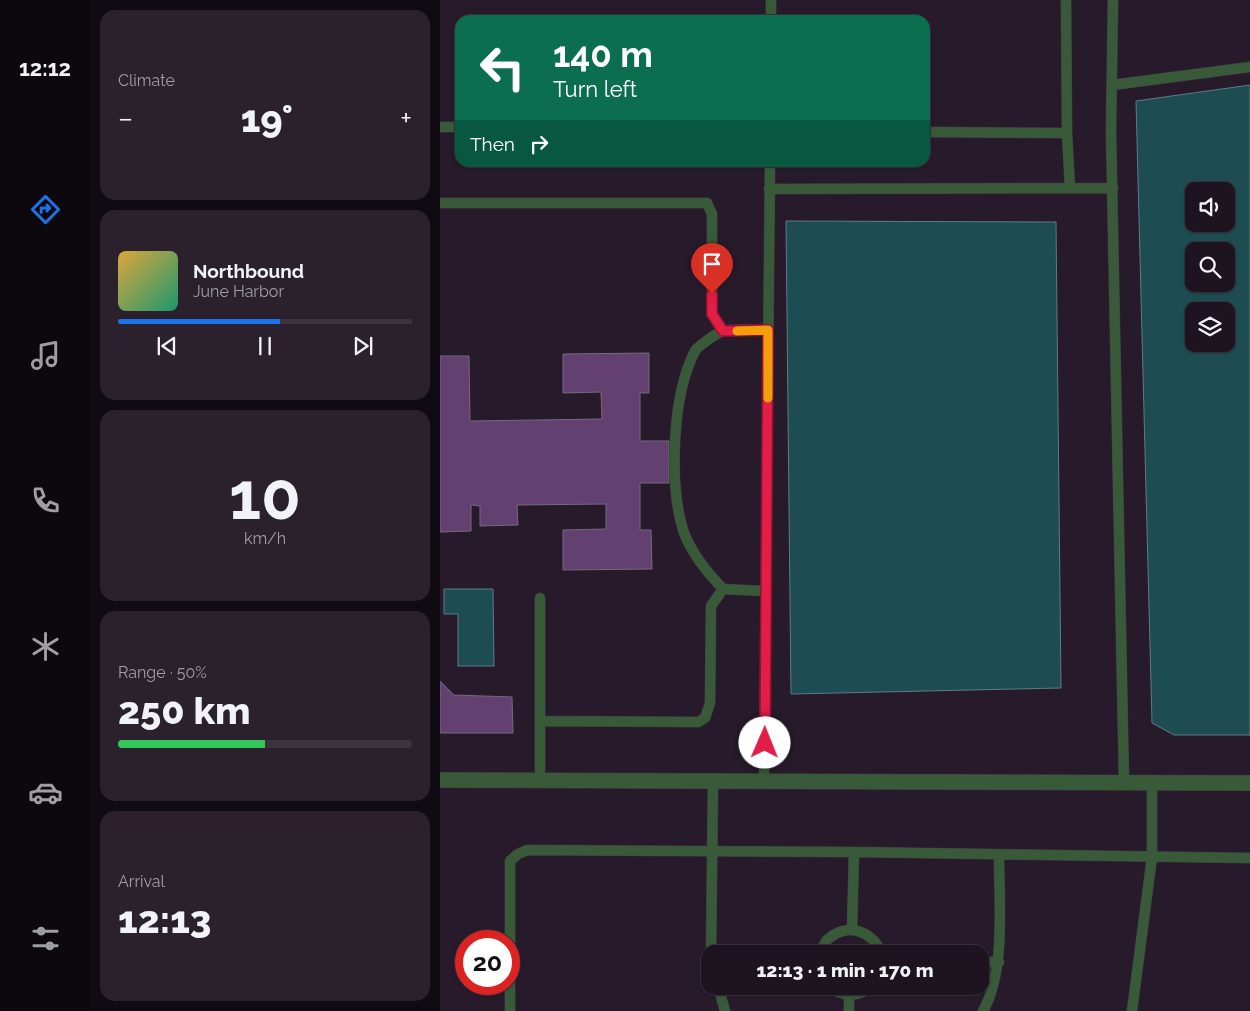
<!DOCTYPE html>
<meta charset="utf-8">
<style>
body{margin:0;font-family:Raleway,sans-serif;background:#2a212d;color:#f1f3f6;height:100vh;display:flex;flex-direction:column;font-size:19px;white-space:nowrap}
*{box-sizing:border-box;margin:0}
p{font-size:16px;color:#a09ea5}
.icon{flex:none;width:28px;height:28px;fill:none;stroke:currentColor;stroke-width:2;stroke-linecap:round;stroke-linejoin:round}
.map{position:relative;flex:1;overflow:hidden}
.panel{display:flex;flex-direction:column;gap:10px;padding:10px;background:#100b12;width:350px}
.panel>*{flex:none}
.top-card{position:absolute;left:15px;top:15px;width:475px;height:152px;border-radius:15px;box-shadow:0 1px 4px #0004,0 0 0 1px #3b333e;background:#0b6e4f;color:#fff;overflow:hidden}
.controls{position:absolute;left:745px;top:182px;display:grid;gap:10px}
.controls a{display:grid;place-items:center;width:50px;height:50px;border-radius:10px;background:#1d1420;box-shadow:0 1px 4px #0004,0 0 0 1px #3b333e;font-size:25px}
.speed{position:absolute;left:15px;top:930px;display:flex;gap:10px;font-size:25px;font-weight:700;text-align:center}
.speed>*{display:grid;place-content:center;width:65px;height:65px;border-radius:50%;background:#1d1420;box-shadow:0 1px 4px #0004,0 0 0 1px #3b333e;line-height:1}
.speed .limit{border:8px solid #d22;background:#fff;color:#111}
.pin{position:absolute;display:grid;place-items:center;width:42px;height:42px;color:#fff;margin:-51px -21px;border-radius:50% 50% 50% 0;rotate:-45deg;box-shadow:0 0 5px #0007}
.pin .icon{rotate:45deg}
.me{position:absolute;width:55px;margin:-28px;rotate:1deg;stroke-linejoin:round;filter:drop-shadow(0 0 4px #0008)}
.turn{display:flex;align-items:center;gap:18px;height:105px;padding:0 15px;font-size:22px}
.turn .icon{width:65px;height:65px;stroke-width:2.5}
.turn b{display:block;font-size:35px;line-height:42px}
.then{display:flex;align-items:center;height:48px;padding:0 15px;background:#0003;gap:10px;font-size:19px}
.big{font-size:38px;font-weight:800;line-height:1.1}
.panel .tile{flex:1;display:flex;flex-direction:column;justify-content:center;gap:8px;min-width:0;padding:0 18px;border-radius:15px;background:#2a212d}
.panel .dial{align-items:center;gap:0}
.dial b{font-size:65px;line-height:1}
.song{display:flex;align-items:center;gap:15px}
.cover{width:60px;height:60px;border-radius:8px;background:linear-gradient(135deg,hsl(40 70% 55%),hsl(160 70% 35%))}
.played{height:5px;border-radius:2px;background:linear-gradient(90deg,#1a73e8 55%,#3b333e 55%)}
.keys{display:flex;justify-content:space-around;direction:ltr}
.heat{display:flex;justify-content:space-between;align-items:center;font-size:28px;direction:ltr}
.charge{height:8px;border-radius:4px;background:linear-gradient(90deg,#34c759 50%,#3b333e 0)}
.trip{position:absolute;left:261px;top:945px;width:288px;height:50px;border-radius:15px;background:#1d1420;box-shadow:0 1px 4px #0004,0 0 0 1px #3b333e;font-weight:800;line-height:50px;text-align:center}
main{display:flex;flex:1;min-height:0}
.menu{display:flex;flex-direction:column;width:90px;justify-content:space-around;align-items:center;background:#0c080d;color:#a09ea5}
.menu .icon{width:35px;height:35px}
.menu .on{color:#1a73e8}
.menu b{font-size:22px;color:#f1f3f6}
.map>svg:first-child{display:block}
</style>
<main>
<nav class="menu">
<b>12:12</b>
<svg class="icon on" aria-label="directions" viewBox="0 0 24 24"><path d="M12 3l9 9-9 9-9-9zM9 14v-3h6M13 9l2 2-2 2"/></svg>
<svg class="icon" aria-label="music" viewBox="0 0 24 24"><path d="M9 18V5l10-2v13"/><circle cx="6" cy="18" r="3"/><circle cx="16" cy="16" r="3"/></svg>
<svg class="icon" aria-label="phone" viewBox="0 0 24 24"><path d="M5 4h4l2 5-3 2q2 4 5 5l2-3 5 2v4C11 20 4 13 5 4z"/></svg>
<svg class="icon" aria-label="climate" viewBox="0 0 24 24"><path d="M12 3v18M4 7l16 10M4 17L20 7"/></svg>
<svg class="icon" aria-label="car" viewBox="0 0 24 24"><path d="M5 17H2v-5l4-1 3-4h7l3 4 3 1v5h-3M9 17h6M6 11h13"/><circle cx="7" cy="17" r="2"/><circle cx="17" cy="17" r="2"/></svg>
<svg class="icon" aria-label="filters" viewBox="0 0 24 24"><path d="M4 7h16M4 17h16"/><circle cx="9" cy="7" r="2"/><circle cx="15" cy="17" r="2"/></svg>
</nav>
<section class="panel">
<div class="tile"><p>Climate</p>
<div class="heat"><a>−</a><b class="big">19°</b><a>+</a></div>
</div>
<div class="tile">
<div class="song"><i class="cover"></i><div><b>Northbound</b><p>June Harbor</p></div></div>
<div class="played"></div>
<div class="keys"><svg class="icon" aria-label="previous" viewBox="0 0 24 24"><path d="M18 5L8 12l10 7zM5 5v14"/></svg><svg class="icon" aria-label="pause" viewBox="0 0 24 24"><path d="M8 5v14M16 5v14"/></svg><svg class="icon" aria-label="next" viewBox="0 0 24 24"><path d="M6 5l10 7-10 7zM19 5v14"/></svg></div>
</div>
<div class="tile dial"><b>10</b><p>km/h</p></div>
<div class="tile"><p>Range · 50%</p><b class="big">250 km</b><div class="charge"></div></div>
<div class="tile"><p>Arrival</p><b class="big">12:13</b></div>
</section>
<div class="map">
<svg width="810" height="1011" viewBox="0 0 810 1011">
<rect width="100%" height="100%" fill="#271b2b"/>
<!-- water -->
<path fill="#1d4d53" stroke="#5d7c84" fill-rule="evenodd" d="M 810,85 L 810,735 L 734,735 L 712,723 L 696,101 ZM 754,191 L 786,191 L 786,224 L 754,224 ZM 754,251 L 786,251 L 786,284 L 754,284 ZM 754,311 L 786,311 L 786,344 L 754,344 Z
M 346,221 L 616,222 L 621,688 L 351,694 Z
M 4,589 L 53,589 L 54,666 L 18,666 L 18,614 L 4,614 Z"/>
<!-- building -->
<path fill="#624070" stroke="#76697d" d="M 209,353 L 209,393 L 200,393 L 200,441 L 229,441 L 229,483 L 200,483 L 200,530 L 211,530 L 212,569 L 123,570 L 123,530 L 166,529 L 166,504 L 77,505 L 78,525 L 40,526 L 40,506 L 31,505 L 31,531 L 0,532 L 0,356 L 29,356 L 30,421 L 162,419 L 161,392 L 123,393 L 123,354 Z
M 0,681 L 14,695 L 72,697 L 73,733 L 0,733 Z"/>
<g fill="none" stroke-linecap="round" stroke-linejoin="round">
<!-- lane casing -->
<g stroke="#443847" stroke-width="11">
<path id="lane" d="M 673,0 L 671,131 L 684,783
M 331,20 L 331,0
M 672,85 L 810,67
M 0,127 L 20,127
M 485,132 L 627,133 L 626,0
M 627,133 L 630,188
M 329,189 L 673,188
M 0,203 L 267,203 L 272,214 L 272,314 L 283,331
M 326,591 L 283,589 C 267,572 251,553 243,530 C 229,483 232,395 255,351 C 257,347 278,332 283,331 C 290,328 319,330 328,330
M 100,598 L 100,781
M 100,721 L 258,722 L 265,718 L 270,703 L 271,606 L 283,589
M 324,781 L 330,162
M 412,930 L 414,852
M 271,954 L 273,781
M 379,954 C 382,949 384,944 387,940 C 407,922 432,930 442,954
M 540,962 L 559,962
M 278,986 L 285,1011
M 389,986 C 403,998 419,997 433,986
M 70,1011 L 70,861 L 78,854 L 87,850 L 414,852 L 810,858
M 409,1011 L 409,996
M 543,1011 C 566,971 559,901 559,855
M 692,1011 L 712,857 L 712,783"/>
</g>
<!-- street casing -->
<g stroke="#443847" stroke-width="16">
<path id="street" d="M 0,780 L 810,783"/>
</g>
<!-- lane -->
<use href="#lane" stroke="#395a39" stroke-width="10"/>
<!-- street -->
<use href="#street" stroke="#395a39" stroke-width="15"/>
</g>
<g fill="none" stroke-linecap="round" stroke-linejoin="round">
<!-- route casing -->
<g stroke="#92132f" stroke-width="12">
<path id="route" d="M 272,294 L 272,314 L 283,331 L 328,330 L 325,743"/>
</g>
<!-- route -->
<use href="#route" stroke="#e11d48" stroke-width="9"/>
<!-- slow -->
<path stroke="#f59e0b" stroke-width="9" d="M 297,331 L 328,330 L 328,398"/>
</g>
</svg>
<div class="controls">
<a><svg class="icon" aria-label="sound" viewBox="0 0 24 24"><path d="M4 9h4l5-4v14l-5-4H4zM17 9q2 3 0 6"/></svg></a>
<a><svg class="icon" aria-label="search" viewBox="0 0 24 24"><circle cx="10" cy="10" r="6"/><path d="M15 15l6 6"/></svg></a>
<a><svg class="icon" aria-label="layers" viewBox="0 0 24 24"><path d="M12 4l9 5-9 5-9-5zM3 14l9 5 9-5"/></svg></a>
</div>
<div class="speed"><div class="limit">20</div></div>
<div class="pin" style="left:272px;top:294px;background:#d93025"><svg class="icon" aria-label="arrive" viewBox="0 0 24 24"><path d="M6 21V4h12l-3 4 3 4H6"/></svg></div>
<svg class="me" style="left:325px;top:743px" viewBox="-20 -20 40 40"><circle r="19" fill="#fff"/><path d="M0-13L10 11 0 6-10 11z" fill="#e11d48"/></svg>
<div class="trip">12:13 · 1 min · 170 m</div>
<div class="top-card">
<div class="turn"><svg class="icon" aria-label="left" viewBox="0 0 24 24"><path d="M17 20v-9H6M10 6l-5 5 5 5"/></svg><div><b>140 m</b>Turn left</div></div>
<div class="then">Then<svg class="icon" aria-label="right" viewBox="0 0 24 24"><path d="M7 20v-9h11M14 6l5 5-5 5"/></svg></div>
</div>
</div>
</main>
